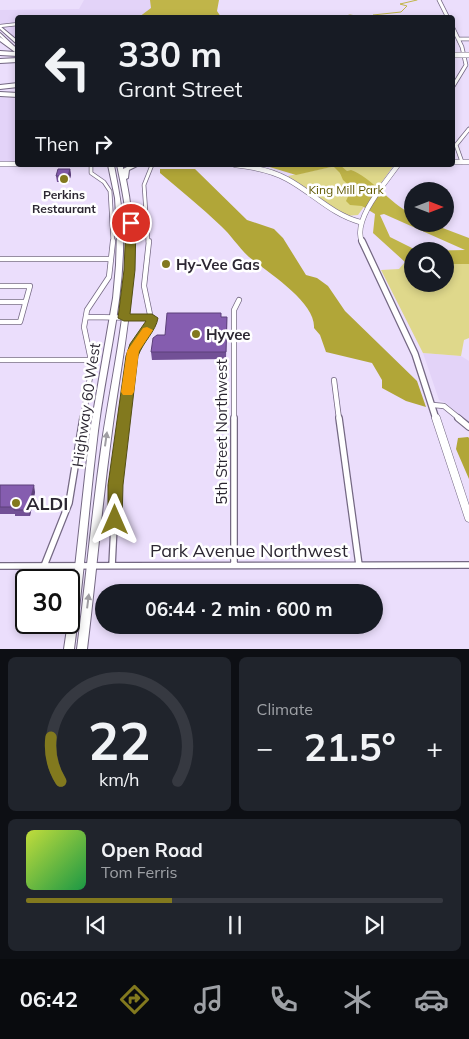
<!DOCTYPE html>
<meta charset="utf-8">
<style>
body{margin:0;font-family:Mulish,sans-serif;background:#20242c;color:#f1f3f6;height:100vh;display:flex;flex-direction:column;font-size:19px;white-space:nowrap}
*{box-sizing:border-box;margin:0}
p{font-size:16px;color:#9ea1a6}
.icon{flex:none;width:28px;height:28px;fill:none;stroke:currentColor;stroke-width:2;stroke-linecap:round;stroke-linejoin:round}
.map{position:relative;height:649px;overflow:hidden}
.sheet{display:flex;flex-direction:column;gap:8px;padding:8px;background:#0d0f14;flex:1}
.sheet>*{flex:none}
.hud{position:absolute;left:15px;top:15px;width:440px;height:152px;border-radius:5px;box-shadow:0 2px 8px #0003;background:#171b24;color:#f1f3f6;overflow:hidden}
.needle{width:32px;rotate:90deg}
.controls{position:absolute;left:404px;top:182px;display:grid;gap:10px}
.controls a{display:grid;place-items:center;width:50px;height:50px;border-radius:50%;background:#171b24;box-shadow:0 2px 8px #0003;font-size:25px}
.speed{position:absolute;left:15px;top:569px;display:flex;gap:10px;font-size:25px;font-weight:700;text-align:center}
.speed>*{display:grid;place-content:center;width:65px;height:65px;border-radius:50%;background:#171b24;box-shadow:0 2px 8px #0003;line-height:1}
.speed .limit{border:2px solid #111;border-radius:8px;background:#fff;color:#111}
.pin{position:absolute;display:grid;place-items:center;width:42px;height:42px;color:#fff;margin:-21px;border:2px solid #fff;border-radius:50%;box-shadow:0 1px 5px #0007}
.me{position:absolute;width:55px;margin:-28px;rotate:0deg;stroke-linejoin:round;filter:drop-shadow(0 0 4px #0008)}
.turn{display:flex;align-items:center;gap:18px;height:105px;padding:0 20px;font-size:22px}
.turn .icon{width:65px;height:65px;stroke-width:2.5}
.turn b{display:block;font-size:35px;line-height:42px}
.then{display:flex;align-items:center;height:48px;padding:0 20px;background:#0003;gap:10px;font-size:19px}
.big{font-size:38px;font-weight:700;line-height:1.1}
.sheet .tile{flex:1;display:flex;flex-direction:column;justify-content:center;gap:8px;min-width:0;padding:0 18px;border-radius:8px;background:#20242c}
.sheet .dial{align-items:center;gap:0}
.dial svg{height:130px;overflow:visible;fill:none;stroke:#363941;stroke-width:7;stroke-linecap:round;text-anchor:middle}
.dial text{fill:#f1f3f6;stroke:none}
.song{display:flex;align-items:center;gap:15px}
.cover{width:60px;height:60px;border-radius:8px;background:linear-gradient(135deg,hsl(70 70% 55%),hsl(140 70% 35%))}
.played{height:5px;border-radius:2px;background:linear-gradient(90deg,#82791e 35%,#363941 35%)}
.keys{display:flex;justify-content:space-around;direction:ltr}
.heat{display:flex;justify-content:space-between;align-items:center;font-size:28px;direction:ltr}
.sheet .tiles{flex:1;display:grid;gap:8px;grid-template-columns:1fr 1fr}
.tile:last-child{grid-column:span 2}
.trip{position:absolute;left:95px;top:584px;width:288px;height:50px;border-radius:25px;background:#171b24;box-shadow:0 2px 8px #0003;font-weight:700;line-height:50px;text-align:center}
.tab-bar{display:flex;height:80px;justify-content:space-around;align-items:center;background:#090b0e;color:#9ea1a6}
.tab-bar .icon{width:35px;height:35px}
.tab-bar .active{color:#82791e}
.tab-bar b{font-size:22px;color:#f1f3f6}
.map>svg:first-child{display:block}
</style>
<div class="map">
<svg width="469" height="649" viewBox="0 0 469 649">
<rect width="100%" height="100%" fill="#ebdefc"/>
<!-- built -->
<path fill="#e3d3f8" d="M 84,0 L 156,0 L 154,17 L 18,18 L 17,40 L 0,23 L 0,10 L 79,9 Z
M 0,97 L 17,99 L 17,163 L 0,163 Z
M 423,353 L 461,356 L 469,361 L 469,424 L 446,403 L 439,400 Z"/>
<!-- green -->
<path fill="#dfd88b" d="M 340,165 L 394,165 L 358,215 L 346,216 L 288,176 Z
M 405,262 L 412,262 L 412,284 L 445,284 L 445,264 L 469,264 L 469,338 L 464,340 L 461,356 L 423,353 L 381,270 L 399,269 Z"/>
<!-- forest -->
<path fill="#b1a638" d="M 160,169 L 195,169 L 247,220 L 274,229 L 283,238 L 306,275 L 317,278 L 328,286 L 345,311 L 417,381 L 426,407 L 406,401 L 382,388 L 382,380 L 372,363 L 326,352 L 320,335 L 314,328 C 316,302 267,272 249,257 C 239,248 231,235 221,226 C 201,207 180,190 160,173 Z
M 468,437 L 469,438 L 469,479 L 456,449 L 458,438 Z"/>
<!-- water -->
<path fill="#c0b549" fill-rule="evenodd" d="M 150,0 L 219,0 L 217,11 L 221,17 L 139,17 L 151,8 Z
M 263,165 L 340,165 L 296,175 Z
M 351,170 C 371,177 389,203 412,214 L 412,224 L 432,224 L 469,238 L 469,264 L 445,264 L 445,251 L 412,251 L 412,262 L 405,262 L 373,233 L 375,214 L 362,206 L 350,205 L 346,201 L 352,188 L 343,180 L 340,173 ZM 384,214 L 465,250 L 418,251 L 390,237 L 380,215 Z"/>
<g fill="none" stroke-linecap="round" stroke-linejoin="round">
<!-- stream -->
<path stroke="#c0b549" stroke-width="1" d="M 337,18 L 350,15 L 369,18
M 377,18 L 373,15 L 401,12 L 407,6 L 400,4 L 417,0"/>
<!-- river -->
<path fill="#c0b549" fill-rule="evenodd" d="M 332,165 L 340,165 L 356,179 L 356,183 L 350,183 Z"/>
<!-- minor-far3 casing -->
<g stroke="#746883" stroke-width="4">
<path id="minor-far3" d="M 0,26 L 18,24"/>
</g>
<!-- minor-far2 casing -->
<g stroke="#746883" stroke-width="4.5">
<path id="minor-far2" d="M 462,162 L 456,145 L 469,129
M 91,165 L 91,173 L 104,182 L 110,191 L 113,242
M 148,242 L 144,185 L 152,165"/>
</g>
<!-- minor-far1 casing -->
<g stroke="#746883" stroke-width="6">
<path id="minor-far1" d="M 0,259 L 111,259
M 0,286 L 30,286 L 20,322 L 0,322
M 0,302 L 25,302
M 86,317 L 152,318
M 0,360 L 92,360
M 334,380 L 339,419
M 433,405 L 444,406 L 460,419
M 83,419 L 92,365 L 84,327 L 87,310 L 109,277 L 113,241
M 124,419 L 132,356 L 136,344 L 152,324 L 144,286 L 149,241
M 234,419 L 234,310 L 239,300"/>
</g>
<!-- minor casing -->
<g stroke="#746883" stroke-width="8">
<path id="minor" d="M 234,418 L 234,565
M 339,418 L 359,565
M 458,418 L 469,427
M 0,566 L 469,565
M 44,566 L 69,503 L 83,418
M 112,566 L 116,485 L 124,418"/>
</g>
<!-- tertiary-far3 casing -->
<g stroke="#746883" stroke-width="4.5">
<path id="tertiary-far3" d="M 439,0 L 448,18
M 452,26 L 462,47 L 466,65 L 452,88
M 458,39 L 469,39"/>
</g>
<!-- tertiary-far2 casing -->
<g stroke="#746883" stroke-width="5.5">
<path id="tertiary-far2" d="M 452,162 L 469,162
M 0,164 L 18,164
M 235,165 C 253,167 271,170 287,179 C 313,193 331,214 360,222
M 362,242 C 352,220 385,183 398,165"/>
</g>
<!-- tertiary-far1 casing -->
<g stroke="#746883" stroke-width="8">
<path id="tertiary-far1" d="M 362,241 L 415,354 L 436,419"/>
</g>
<!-- tertiary casing -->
<g stroke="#746883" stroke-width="9">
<path id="tertiary" d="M 436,418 L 469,518"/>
</g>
<!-- primary casing -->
<g stroke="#746883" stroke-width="2">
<path id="primary" d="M 0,26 L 18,41 L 18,45 L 0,29 Z
M 0,33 L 15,47 L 15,49 L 13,49 L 0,36 Z
M 108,165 L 114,165 C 118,187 123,209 123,232 C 125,299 106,365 98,431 C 89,504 84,576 74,649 L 64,649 L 68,622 L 69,622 L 90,431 L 113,298 L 116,265 L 117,232 L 115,198 Z
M 117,165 L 123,165 L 123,169 L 131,165 L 139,165 L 129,170 L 128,178 L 126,179 C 144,264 123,347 112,431 C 102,503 96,576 87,649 L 77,649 C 86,580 92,511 102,442 C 112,374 129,305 127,236 C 127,212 122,189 117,165 Z"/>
</g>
<!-- motorway casing -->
<g stroke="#746883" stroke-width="2">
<path id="motorway" d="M 0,37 L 18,49 L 18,56 L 0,55 L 0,51 L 15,52 L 0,41 Z
M 18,58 L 18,62 L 0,63 L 0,59 Z
M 18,83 L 18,87 L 0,89 L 0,85 Z
M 0,92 L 18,93 L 18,97 L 0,96 Z"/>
</g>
<!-- minor-far3 -->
<use href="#minor-far3" stroke="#fff" stroke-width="2.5"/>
<!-- minor-far2 -->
<use href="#minor-far2" stroke="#fff" stroke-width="3"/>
<!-- minor-far1 -->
<use href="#minor-far1" stroke="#fff" stroke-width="4.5"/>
<!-- minor -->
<use href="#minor" stroke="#fff" stroke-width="5.5"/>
<!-- tertiary-far3 -->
<use href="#tertiary-far3" stroke="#fff" stroke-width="3"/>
<!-- tertiary-far2 -->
<use href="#tertiary-far2" stroke="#fff" stroke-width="4.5"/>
<!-- tertiary-far1 -->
<use href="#tertiary-far1" stroke="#fff" stroke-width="5.5"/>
<!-- tertiary -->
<use href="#tertiary" stroke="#fff" stroke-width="8"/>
<!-- primary -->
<use href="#primary" fill="#fff" fill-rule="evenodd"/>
<!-- motorway -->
<use href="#motorway" fill="#fff" fill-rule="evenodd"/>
<!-- motorway-bridge casing -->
<g stroke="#746883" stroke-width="6" stroke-linecap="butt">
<path id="motorway-bridge" d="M 452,55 L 469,55"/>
</g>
<!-- motorway-bridge -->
<use href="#motorway-bridge" stroke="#fff" stroke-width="5"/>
</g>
<!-- wall -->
<path fill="#725096" d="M 70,169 L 71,175 L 69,182 L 57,182 L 56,176 Z
M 221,317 L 227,317 L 226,359 L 152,360 L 151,352 L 165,335 Z
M 0,485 L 35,492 L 30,516 L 15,516 L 15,514 L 0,514 Z"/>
<!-- shaded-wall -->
<path fill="#5d417a" d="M 70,169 L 71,175 L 69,182 L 68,176 Z
M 34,485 L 35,492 L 30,516 L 28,510 Z"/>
<!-- building -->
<path fill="#855daf" stroke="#5d417a" d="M 58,169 L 70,169 L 68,176 L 56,176 Z
M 167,313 L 221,313 L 221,317 L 227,317 L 226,352 L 151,352 L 153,338 L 157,335 L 165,335 Z
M 0,485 L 34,485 L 28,510 L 14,510 L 14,507 L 0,507 Z"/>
<!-- one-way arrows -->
<defs><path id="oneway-solid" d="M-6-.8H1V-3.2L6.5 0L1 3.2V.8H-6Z" transform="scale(1.25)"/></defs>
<g fill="#a09ea3">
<use href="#oneway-solid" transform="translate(106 439) rotate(-82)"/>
<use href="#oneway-solid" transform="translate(88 601) rotate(-83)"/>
</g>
<!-- route -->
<path fill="#82791e" stroke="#544f14" d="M 131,220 L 136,223 L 135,270 L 130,314 L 152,314 L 158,318 C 156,331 143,342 138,356 L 123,485 L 122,520 L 120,524 L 110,524 L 108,520 L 108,485 L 126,356 L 130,344 L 146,321 L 124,321 L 118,318 L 124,270 L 126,223 Z"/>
<!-- slow -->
<path fill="#f59e0b" d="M 147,327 L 153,330 L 139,351 L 134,392 L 132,395 L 123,395 L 121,392 L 127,351 L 143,328 Z"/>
<!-- markers -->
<g fill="#82791e" stroke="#fff" stroke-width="2">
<circle cx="64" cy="179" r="5"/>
<circle cx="166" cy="264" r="5"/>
<circle cx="196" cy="334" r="5"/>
<circle cx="16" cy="503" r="5"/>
</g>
<g text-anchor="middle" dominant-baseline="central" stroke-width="5" stroke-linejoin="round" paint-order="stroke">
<!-- far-park labels -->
<g font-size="12" fill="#605901" stroke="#fff">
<text x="346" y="189">King Mill Park</text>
</g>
<!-- far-poi labels -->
<g font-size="12" font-weight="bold" fill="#2c2732" stroke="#fff">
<text x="64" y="194">Perkins<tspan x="64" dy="14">Restaurant</tspan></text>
</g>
<!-- poi labels -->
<g font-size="15" font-weight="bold" fill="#2c2732" stroke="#fff" text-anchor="start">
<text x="176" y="264">Hy-Vee Gas</text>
<text x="206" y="334">Hyvee</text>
</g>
<!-- street labels -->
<g font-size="15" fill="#2c2732" stroke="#fff">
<text transform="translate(86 405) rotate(-82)">Highway 60 West</text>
<text transform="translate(221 432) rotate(-90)">5th Street Northwest</text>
</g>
<!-- near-poi labels -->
<g font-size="18" font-weight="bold" fill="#2c2732" stroke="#fff" text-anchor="start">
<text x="26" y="503">ALDI</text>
</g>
<!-- near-street labels -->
<g font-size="18" fill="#2c2732" stroke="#fff">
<text x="249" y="550">Park Avenue Northwest</text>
</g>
</g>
</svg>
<div class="controls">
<a><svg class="needle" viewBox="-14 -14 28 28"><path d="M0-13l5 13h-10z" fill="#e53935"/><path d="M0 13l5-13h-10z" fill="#9ea1a6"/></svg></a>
<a><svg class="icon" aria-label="search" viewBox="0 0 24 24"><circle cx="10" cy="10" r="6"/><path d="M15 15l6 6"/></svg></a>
</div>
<div class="speed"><div class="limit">30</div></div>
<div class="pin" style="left:131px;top:223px;background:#d93025"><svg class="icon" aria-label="arrive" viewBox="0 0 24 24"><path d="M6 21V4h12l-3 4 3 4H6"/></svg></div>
<svg class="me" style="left:115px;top:520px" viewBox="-20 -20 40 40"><path d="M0-17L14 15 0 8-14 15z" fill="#82791e" stroke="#fff" stroke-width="4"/></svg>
<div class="trip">06:44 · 2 min · 600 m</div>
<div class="hud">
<div class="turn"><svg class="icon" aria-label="left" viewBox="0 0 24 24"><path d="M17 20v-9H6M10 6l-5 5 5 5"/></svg><div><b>330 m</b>Grant Street</div></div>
<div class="then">Then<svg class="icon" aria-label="right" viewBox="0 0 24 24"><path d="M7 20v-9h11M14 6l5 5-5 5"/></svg></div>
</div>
</div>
<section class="sheet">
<div class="tiles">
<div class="tile dial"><svg viewBox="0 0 100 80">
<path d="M14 69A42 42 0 1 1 86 69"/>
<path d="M14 69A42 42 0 0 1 8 42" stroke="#82791e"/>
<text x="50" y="56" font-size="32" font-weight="700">22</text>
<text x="50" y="72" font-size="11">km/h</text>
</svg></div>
<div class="tile"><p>Climate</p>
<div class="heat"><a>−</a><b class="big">21.5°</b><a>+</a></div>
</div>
<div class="tile">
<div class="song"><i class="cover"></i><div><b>Open Road</b><p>Tom Ferris</p></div></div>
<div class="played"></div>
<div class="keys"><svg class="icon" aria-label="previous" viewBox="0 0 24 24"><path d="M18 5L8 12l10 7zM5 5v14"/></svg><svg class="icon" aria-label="pause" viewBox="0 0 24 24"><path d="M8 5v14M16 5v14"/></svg><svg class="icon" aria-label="next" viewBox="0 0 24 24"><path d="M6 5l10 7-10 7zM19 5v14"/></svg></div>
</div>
</div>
</section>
<nav class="tab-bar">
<b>06:42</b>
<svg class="icon active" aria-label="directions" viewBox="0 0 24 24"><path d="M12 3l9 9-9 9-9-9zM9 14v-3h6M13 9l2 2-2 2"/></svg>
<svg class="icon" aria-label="music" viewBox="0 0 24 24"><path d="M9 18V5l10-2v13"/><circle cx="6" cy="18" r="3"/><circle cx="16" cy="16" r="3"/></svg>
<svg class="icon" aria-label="phone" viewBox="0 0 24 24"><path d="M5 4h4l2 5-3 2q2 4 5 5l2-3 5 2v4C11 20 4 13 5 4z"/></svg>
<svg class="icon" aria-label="climate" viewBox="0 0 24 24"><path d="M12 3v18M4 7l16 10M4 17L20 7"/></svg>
<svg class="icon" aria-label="car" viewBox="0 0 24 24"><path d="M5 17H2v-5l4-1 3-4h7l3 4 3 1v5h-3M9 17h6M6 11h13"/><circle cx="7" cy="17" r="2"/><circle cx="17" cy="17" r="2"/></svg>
</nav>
